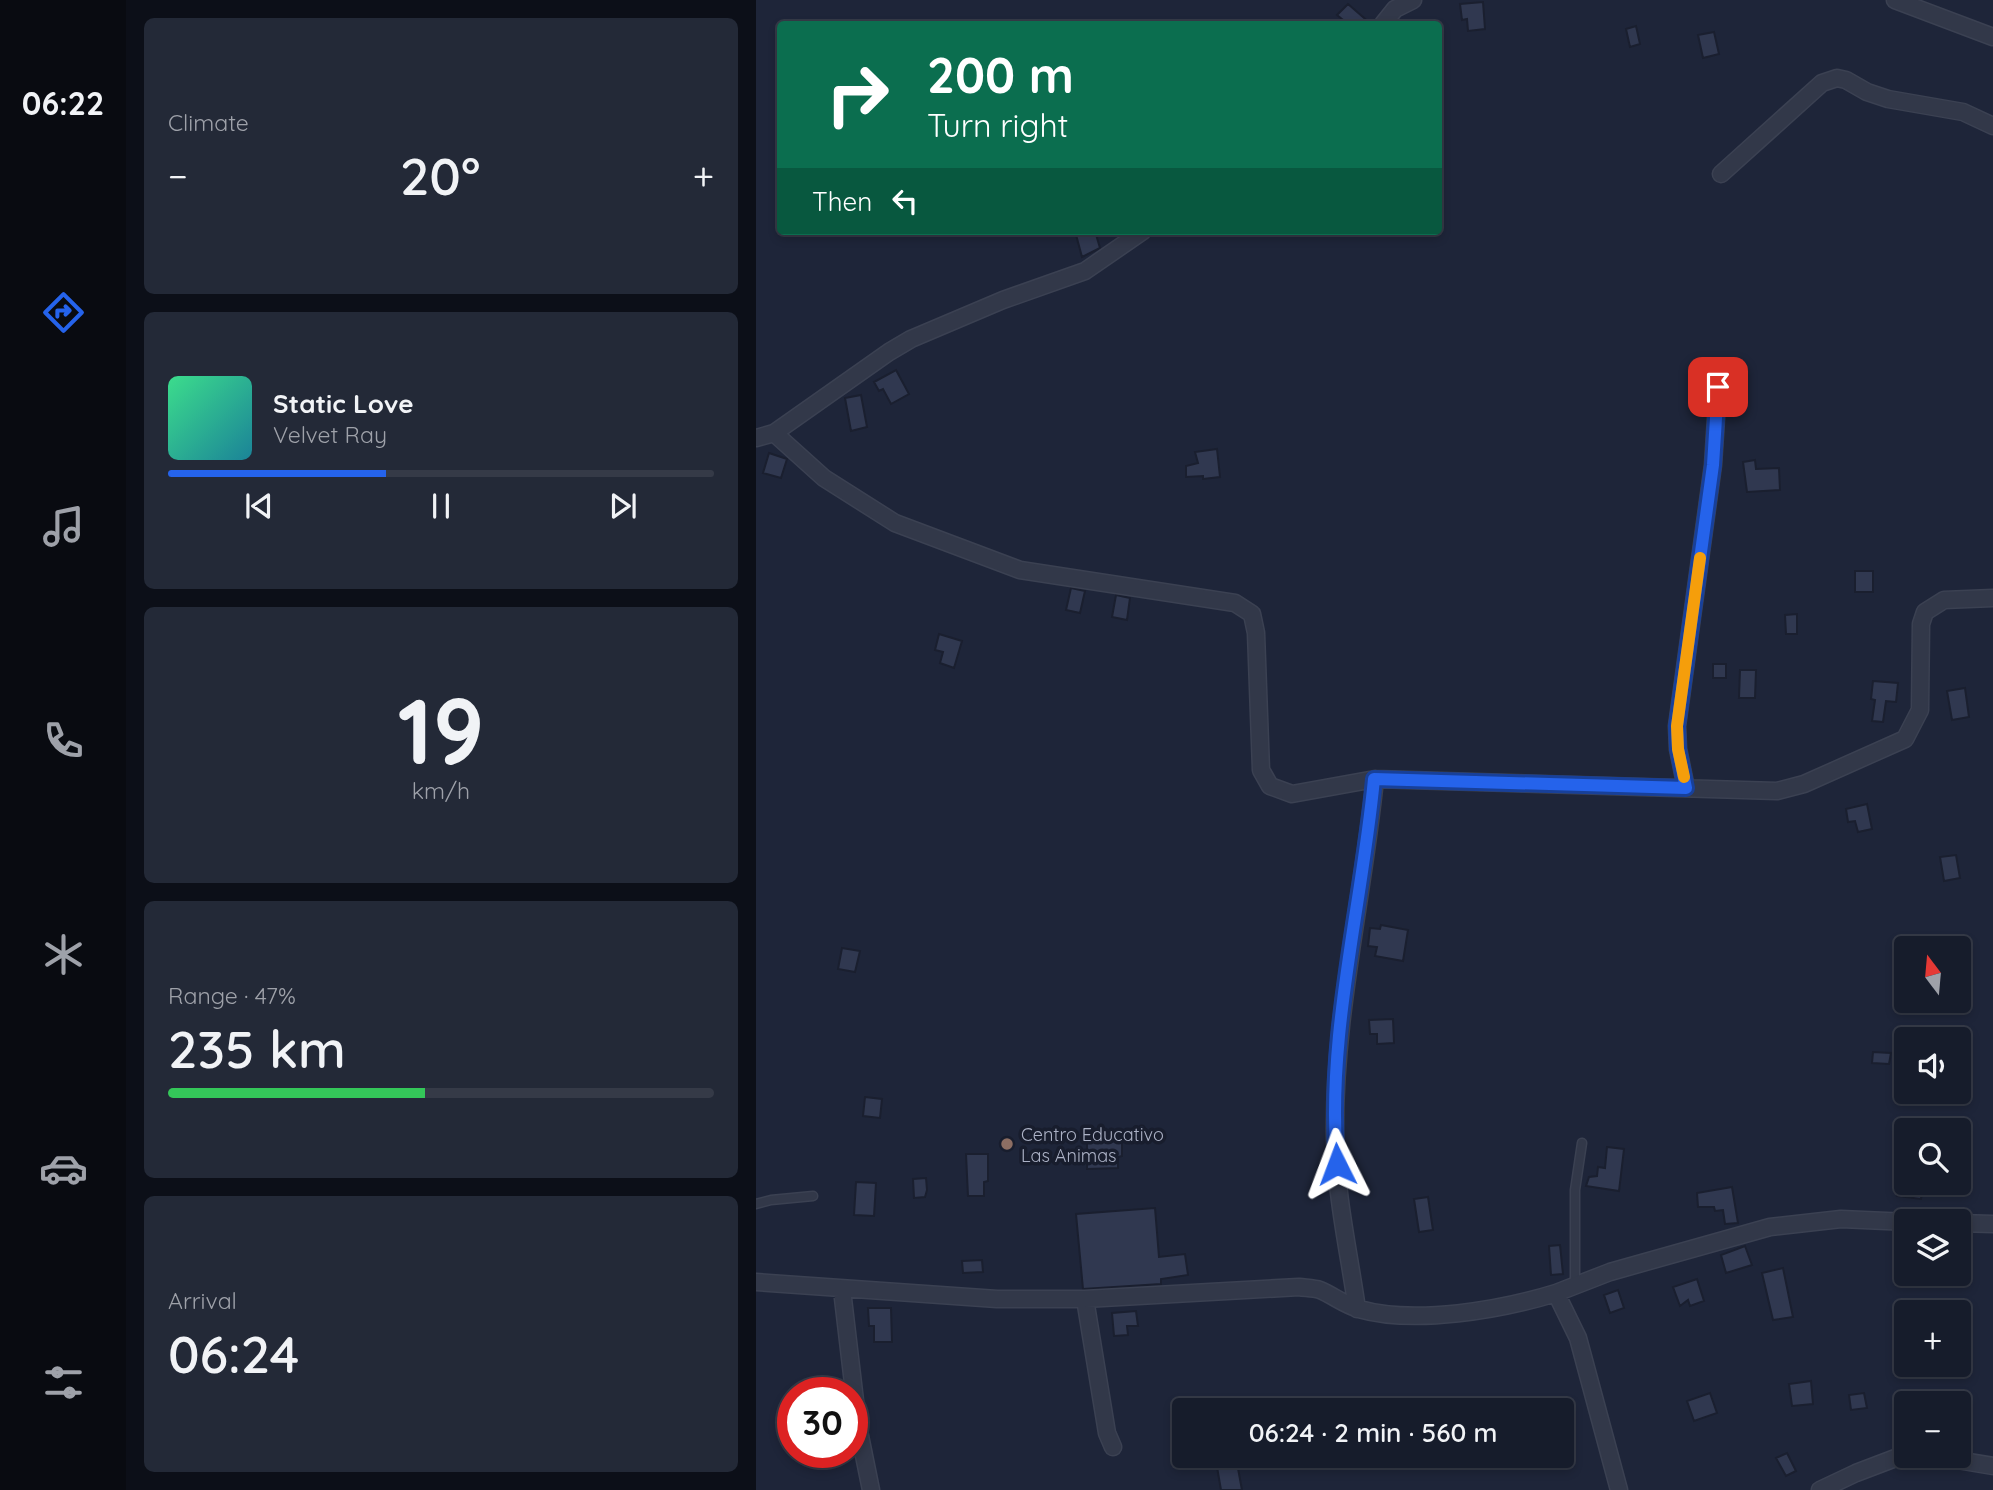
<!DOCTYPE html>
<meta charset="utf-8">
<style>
body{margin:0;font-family:Quicksand,sans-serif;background:#232937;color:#f1f3f6;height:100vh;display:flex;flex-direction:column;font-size:26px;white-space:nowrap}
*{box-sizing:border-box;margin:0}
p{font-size:23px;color:#9ea1a9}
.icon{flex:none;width:38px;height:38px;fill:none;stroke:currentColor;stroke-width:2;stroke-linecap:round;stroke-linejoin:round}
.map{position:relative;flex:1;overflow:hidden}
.sheet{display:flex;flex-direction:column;gap:18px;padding:18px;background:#0c0f18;width:630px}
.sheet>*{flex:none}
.banner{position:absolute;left:21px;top:21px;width:665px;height:214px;border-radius:7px;box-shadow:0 4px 10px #0003,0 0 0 2px #353a47;background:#0b6e4f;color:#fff;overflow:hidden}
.needle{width:46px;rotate:344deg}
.tools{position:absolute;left:1138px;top:936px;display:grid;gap:14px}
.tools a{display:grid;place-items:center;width:77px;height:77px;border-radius:7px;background:#161c2b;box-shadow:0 4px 10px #0003,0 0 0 2px #353a47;font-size:35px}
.speed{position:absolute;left:21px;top:1377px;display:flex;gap:14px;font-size:35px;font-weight:700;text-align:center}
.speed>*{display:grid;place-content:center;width:91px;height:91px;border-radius:50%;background:#161c2b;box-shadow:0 4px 10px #0003,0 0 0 2px #353a47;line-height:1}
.speed .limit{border:10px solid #d22;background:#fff;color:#111}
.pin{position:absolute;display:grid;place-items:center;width:60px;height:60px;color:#fff;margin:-30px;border-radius:14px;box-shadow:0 4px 10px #0006}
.me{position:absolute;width:77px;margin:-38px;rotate:357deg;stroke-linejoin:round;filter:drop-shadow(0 0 5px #0008)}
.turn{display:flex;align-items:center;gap:24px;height:147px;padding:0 35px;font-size:32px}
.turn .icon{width:91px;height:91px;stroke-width:2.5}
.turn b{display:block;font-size:49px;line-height:60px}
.then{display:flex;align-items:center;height:66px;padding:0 35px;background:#0003;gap:14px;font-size:26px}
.big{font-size:52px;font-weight:600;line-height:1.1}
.sheet .tile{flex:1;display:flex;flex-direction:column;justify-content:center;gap:10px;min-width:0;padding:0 24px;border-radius:10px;background:#232937}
.sheet .dial{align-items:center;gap:0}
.dial b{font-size:91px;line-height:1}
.song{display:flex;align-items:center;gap:21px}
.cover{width:84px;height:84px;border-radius:10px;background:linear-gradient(135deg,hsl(150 70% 55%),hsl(190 70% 35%))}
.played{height:7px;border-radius:4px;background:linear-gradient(90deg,#2563eb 40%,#353a47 40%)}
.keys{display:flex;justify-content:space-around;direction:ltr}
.heat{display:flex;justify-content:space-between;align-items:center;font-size:38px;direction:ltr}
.charge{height:10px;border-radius:5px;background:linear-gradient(90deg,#34c759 47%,#353a47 0)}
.trip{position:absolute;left:416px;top:1398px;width:402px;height:70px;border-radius:7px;background:#161c2b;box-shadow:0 4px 10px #0003,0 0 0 2px #353a47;font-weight:600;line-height:70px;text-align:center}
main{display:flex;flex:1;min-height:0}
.menu{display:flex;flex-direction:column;width:126px;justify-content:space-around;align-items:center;background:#090b11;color:#9ea1a9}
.menu .icon{width:49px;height:49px}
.menu .current{color:#2563eb}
.menu b{font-size:32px;color:#f1f3f6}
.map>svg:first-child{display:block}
</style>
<main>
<nav class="menu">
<b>06:22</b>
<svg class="icon current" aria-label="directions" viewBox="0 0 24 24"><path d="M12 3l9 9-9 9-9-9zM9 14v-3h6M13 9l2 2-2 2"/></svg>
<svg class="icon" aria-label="music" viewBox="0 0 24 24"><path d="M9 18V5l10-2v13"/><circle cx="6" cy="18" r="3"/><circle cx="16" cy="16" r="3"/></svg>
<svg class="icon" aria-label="phone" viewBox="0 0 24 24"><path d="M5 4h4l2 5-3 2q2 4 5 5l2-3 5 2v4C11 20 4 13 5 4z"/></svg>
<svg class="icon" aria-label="climate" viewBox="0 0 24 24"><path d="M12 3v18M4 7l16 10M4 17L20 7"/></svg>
<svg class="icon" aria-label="car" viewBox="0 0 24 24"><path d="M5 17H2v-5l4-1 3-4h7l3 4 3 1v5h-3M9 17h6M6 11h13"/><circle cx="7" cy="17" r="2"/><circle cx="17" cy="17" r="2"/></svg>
<svg class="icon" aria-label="filters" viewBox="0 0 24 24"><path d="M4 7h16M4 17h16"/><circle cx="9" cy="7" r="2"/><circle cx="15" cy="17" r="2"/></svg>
</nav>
<section class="sheet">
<div class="tile"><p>Climate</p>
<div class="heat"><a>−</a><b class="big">20°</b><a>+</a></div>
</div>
<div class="tile">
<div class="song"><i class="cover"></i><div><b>Static Love</b><p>Velvet Ray</p></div></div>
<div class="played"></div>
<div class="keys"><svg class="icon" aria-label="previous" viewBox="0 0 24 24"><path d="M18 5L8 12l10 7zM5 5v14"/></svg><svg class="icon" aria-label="pause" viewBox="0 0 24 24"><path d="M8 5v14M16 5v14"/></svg><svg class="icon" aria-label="next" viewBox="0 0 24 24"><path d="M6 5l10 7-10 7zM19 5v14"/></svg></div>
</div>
<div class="tile dial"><b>19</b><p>km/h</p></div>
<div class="tile"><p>Range · 47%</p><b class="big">235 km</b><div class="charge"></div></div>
<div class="tile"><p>Arrival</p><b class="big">06:24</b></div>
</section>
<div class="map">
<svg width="1237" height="1490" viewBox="0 0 1237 1490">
<rect width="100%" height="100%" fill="#1e2539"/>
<!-- building -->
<path fill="#303850" stroke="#1a1f2f" stroke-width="2" d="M 727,2 L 729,29 L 712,31 L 711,19 L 706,20 L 704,4 Z
M 592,4 L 615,24 L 592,24 L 581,15 Z
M 880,26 L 884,44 L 874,47 L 870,29 Z
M 958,32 L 963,54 L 947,58 L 942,35 Z
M 319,231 L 339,231 L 344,248 L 326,257 Z
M 140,370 L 153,394 L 135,404 L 127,389 L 123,391 L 118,382 Z
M 105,395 L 111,427 L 95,431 L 89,398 Z
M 461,449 L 464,477 L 447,479 L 447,476 L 430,477 L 430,466 L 442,463 L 439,452 Z
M 13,453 L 31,459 L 25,478 L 7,473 Z
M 999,460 L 1000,469 L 1023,468 L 1024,490 L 991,492 L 987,462 Z
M 1099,571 L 1117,571 L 1117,592 L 1099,592 Z
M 315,588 L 329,591 L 324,613 L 310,610 Z
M 360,595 L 374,598 L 371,620 L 356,617 Z
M 1041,614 L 1041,634 L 1030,634 L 1029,615 Z
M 183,634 L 206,641 L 198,668 L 184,663 L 187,652 L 179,650 Z
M 957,664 L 970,664 L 970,678 L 957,678 Z
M 984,670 L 1000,670 L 999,698 L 983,698 Z
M 1117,681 L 1142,683 L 1140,702 L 1130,701 L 1127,722 L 1116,721 L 1119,700 L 1115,699 Z
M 1209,688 L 1213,717 L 1196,720 L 1191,691 Z
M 1111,804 L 1116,829 L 1102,832 L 1099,821 L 1092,822 L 1090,809 Z
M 1200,855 L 1204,878 L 1188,881 L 1184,857 Z
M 625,925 L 652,930 L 647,961 L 619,956 L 621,947 L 612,946 L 614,928 L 624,929 Z
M 86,948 L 104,951 L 99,972 L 82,969 Z
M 637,1019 L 638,1043 L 621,1044 L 621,1034 L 614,1034 L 613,1020 Z
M 1147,1027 L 1190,1030 L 1189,1040 L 1146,1036 Z
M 1117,1052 L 1135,1053 L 1133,1064 L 1116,1063 Z
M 109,1097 L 126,1099 L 124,1118 L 107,1116 Z
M 331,1137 L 366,1137 L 366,1156 L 362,1157 L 362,1168 L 331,1169 Z
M 851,1147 L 868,1149 L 863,1191 L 830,1186 L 833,1177 L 841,1176 L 842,1167 L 849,1168 Z
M 210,1154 L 232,1154 L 232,1181 L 228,1182 L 228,1196 L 212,1196 Z
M 170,1178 L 171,1190 L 169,1197 L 158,1198 L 157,1179 Z
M 100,1182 L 120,1183 L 118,1216 L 98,1215 Z
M 1143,1183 L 1167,1183 L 1165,1199 L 1141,1196 Z
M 976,1187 L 982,1223 L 969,1224 L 967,1210 L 959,1211 L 958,1207 L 942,1207 L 941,1193 Z
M 672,1197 L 677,1230 L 663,1232 L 658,1199 Z
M 399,1208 L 403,1257 L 429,1254 L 432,1275 L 405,1279 L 405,1284 L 327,1289 L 320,1214 Z
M 804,1245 L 807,1274 L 795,1275 L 793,1246 Z
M 989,1246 L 996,1265 L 970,1273 L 965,1255 Z
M 226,1260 L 227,1272 L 207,1273 L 206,1261 Z
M 1027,1268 L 1037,1317 L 1017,1320 L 1006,1273 Z
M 941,1279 L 948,1301 L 934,1306 L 932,1300 L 924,1306 L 917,1287 Z
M 862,1290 L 868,1308 L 854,1313 L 848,1295 Z
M 112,1308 L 135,1308 L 136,1342 L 118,1342 L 118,1326 L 113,1326 Z
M 380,1311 L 382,1326 L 371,1326 L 372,1335 L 358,1336 L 356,1313 Z
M 1055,1381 L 1057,1404 L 1036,1406 L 1033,1384 Z
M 954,1393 L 961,1413 L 938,1421 L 931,1401 Z
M 1108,1393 L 1111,1408 L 1095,1410 L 1093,1395 Z
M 1031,1453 L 1040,1471 L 1030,1476 L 1020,1458 Z
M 481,1463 L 486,1490 L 465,1490 L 461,1467 Z"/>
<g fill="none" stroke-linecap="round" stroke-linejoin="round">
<!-- service casing -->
<g stroke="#3b4152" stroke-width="11">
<path id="service" d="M 0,1204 L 15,1200 L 57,1196
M 819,1286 L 819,1190 L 826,1143"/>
</g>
<!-- minor casing -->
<g stroke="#3b4152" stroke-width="19">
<path id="minor" d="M 1139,0 L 1237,37
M 627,24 L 639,9 L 657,0
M 965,174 L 1066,83 L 1081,78 L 1090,80 L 1111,92 L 1132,99 L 1207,112 L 1237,126
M 18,433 L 68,478 L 139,523 L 264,570 L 479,603 L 496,614 L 500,633 L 505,770 L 514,786 L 536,794 L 619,779 L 1021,791 L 1048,784 L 1149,739 L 1164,710 L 1165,624 L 1169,612 L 1188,600 L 1237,598
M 0,438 L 18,433 L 133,352 L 155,339 L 247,300 L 329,271 L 387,231
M 930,788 L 922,749 L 921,726 L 957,465 L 962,387
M 1202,1223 L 1237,1224
M 0,1282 L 241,1299 L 329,1299 L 543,1287 C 550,1288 558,1288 564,1290 C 578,1296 589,1305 603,1309 C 659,1325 745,1310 800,1293 L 822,1338 L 863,1490
M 86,1290 L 102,1426 L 115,1490
M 800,1293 L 854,1272 L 1014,1227 L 1085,1219 L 1153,1222
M 329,1299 L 351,1433 L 357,1447
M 601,1309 C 593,1253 580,1196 579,1139 C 577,1018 607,899 619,779
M 1177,1456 L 1237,1466
M 1064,1490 L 1100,1473 L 1150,1454"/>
</g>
<!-- service -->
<use href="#service" stroke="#323849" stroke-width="8"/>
<!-- minor -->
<use href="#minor" stroke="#323849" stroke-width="16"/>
</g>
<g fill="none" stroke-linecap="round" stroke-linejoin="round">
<!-- route casing -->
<g stroke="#184099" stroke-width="18">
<path id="route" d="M 581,1164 C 570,1035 606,907 618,779 L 930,788 L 922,749 L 921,726 L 957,465 L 962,387"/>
</g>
<!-- route -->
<use href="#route" stroke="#2563eb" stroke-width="12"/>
<!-- slow -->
<path stroke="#f59e0b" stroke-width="12" d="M 928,777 L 922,749 L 921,726 L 944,558"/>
</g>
<!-- markers -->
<circle fill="#8d6e63" stroke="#181d2d" stroke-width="2.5" cx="251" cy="1144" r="7"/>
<g text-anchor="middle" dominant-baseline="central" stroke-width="7" stroke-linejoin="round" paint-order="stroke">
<!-- poi labels -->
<g font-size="18" fill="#acb2c6" stroke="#181d2d" text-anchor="start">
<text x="265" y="1134">Centro Educativo<tspan x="265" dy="21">Las Animas</tspan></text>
</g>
</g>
</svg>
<div class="tools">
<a><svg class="needle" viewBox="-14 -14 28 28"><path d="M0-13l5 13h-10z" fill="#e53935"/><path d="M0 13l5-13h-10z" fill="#9ea1a9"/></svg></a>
<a><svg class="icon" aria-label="sound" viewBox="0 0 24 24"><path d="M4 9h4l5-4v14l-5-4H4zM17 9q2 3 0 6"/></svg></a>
<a><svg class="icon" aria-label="search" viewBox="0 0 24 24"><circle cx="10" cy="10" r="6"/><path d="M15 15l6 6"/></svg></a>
<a><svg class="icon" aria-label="layers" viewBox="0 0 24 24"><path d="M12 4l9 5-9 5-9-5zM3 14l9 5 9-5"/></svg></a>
<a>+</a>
<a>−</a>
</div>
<div class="speed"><div class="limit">30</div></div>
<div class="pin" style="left:962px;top:387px;background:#d93025"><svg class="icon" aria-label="arrive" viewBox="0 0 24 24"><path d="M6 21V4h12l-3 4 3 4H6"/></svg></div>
<svg class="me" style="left:581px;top:1164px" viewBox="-20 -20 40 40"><path d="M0-17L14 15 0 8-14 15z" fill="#2563eb" stroke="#fff" stroke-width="4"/></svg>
<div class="trip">06:24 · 2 min · 560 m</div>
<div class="banner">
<div class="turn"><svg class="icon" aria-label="right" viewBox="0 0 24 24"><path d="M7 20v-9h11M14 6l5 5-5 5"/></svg><div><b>200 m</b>Turn right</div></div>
<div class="then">Then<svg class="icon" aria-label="left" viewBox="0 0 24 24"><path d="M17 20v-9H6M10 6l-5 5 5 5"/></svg></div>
</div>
</div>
</main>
